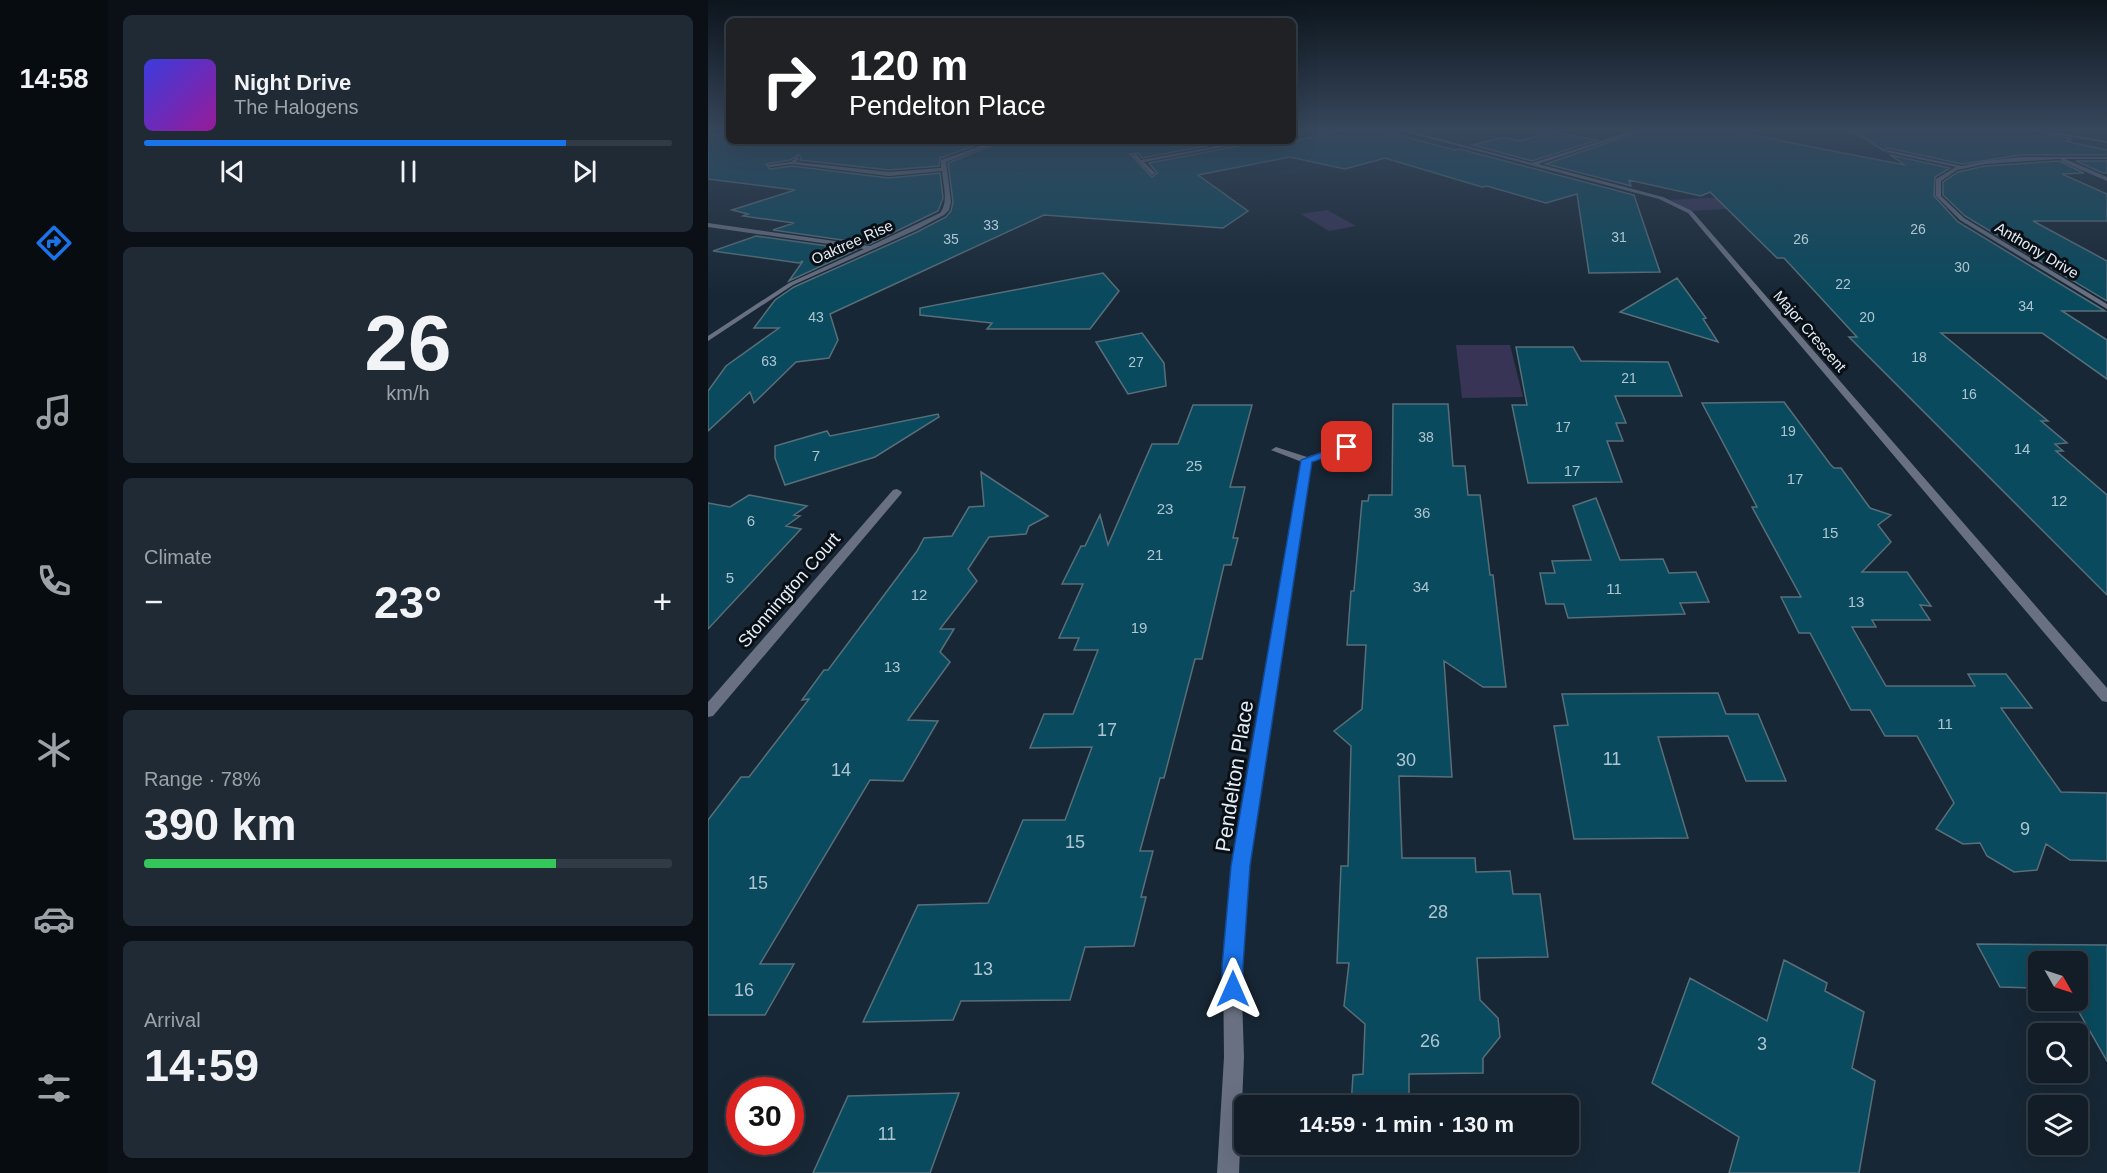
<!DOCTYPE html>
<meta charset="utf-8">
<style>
body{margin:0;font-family:Arial,sans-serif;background:#1f2a34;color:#f1f3f6;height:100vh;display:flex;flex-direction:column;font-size:22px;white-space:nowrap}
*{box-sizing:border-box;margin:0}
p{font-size:20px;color:#9ca2a8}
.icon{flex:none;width:33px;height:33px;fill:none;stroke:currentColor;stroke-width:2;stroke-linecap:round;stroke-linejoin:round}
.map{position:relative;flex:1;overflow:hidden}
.side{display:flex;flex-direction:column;gap:15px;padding:15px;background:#0a1016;width:600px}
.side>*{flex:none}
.top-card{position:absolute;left:18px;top:18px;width:570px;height:126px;border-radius:9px;box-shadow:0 6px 24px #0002,0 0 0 2px #313b45;background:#202124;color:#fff;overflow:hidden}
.needle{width:39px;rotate:129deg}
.tools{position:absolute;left:1320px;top:951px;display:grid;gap:12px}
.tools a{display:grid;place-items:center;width:60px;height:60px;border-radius:9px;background:#121d28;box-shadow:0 6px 24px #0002,0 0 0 2px #313b45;font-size:30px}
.speed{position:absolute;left:18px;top:1077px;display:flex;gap:12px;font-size:30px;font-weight:700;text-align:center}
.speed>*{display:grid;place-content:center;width:78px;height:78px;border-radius:50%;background:#121d28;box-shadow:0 6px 24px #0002,0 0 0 2px #313b45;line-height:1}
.speed .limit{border:9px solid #d22;background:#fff;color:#111}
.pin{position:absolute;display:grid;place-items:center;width:51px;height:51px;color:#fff;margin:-26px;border-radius:12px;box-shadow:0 3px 9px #0006}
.me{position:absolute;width:66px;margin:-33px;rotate:0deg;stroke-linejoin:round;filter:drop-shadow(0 0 4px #0008)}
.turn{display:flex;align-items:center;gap:21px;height:126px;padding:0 24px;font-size:27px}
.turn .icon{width:78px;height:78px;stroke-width:2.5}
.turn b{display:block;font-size:42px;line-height:51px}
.big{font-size:45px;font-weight:800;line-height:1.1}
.side .tile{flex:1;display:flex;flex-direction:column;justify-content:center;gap:9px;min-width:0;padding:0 21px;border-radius:9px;background:#1f2a34}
.side .dial{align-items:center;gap:0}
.dial b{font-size:78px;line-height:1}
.song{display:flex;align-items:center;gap:18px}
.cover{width:72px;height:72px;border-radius:9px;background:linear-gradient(135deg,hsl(240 70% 55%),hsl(300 70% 35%))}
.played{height:6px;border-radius:3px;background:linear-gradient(90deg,#1a73e8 80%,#313b45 80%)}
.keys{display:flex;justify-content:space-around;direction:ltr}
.heat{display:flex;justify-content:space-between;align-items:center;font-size:33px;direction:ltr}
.charge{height:9px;border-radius:4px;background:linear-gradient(90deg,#34c759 78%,#313b45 0)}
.trip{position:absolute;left:526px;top:1095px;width:345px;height:60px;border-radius:9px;background:#121d28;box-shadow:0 6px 24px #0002,0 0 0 2px #313b45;font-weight:800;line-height:60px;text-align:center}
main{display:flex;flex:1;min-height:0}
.menu{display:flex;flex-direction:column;width:108px;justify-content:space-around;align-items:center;background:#070c10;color:#9ca2a8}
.menu .icon{width:42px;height:42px}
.menu .on{color:#1a73e8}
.menu b{font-size:27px;color:#f1f3f6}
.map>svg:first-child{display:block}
</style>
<main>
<nav class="menu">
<b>14:58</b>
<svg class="icon on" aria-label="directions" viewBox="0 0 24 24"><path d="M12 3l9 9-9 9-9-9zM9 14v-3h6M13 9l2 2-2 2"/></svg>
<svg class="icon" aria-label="music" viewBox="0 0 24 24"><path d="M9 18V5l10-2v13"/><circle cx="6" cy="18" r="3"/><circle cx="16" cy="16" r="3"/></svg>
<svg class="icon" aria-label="phone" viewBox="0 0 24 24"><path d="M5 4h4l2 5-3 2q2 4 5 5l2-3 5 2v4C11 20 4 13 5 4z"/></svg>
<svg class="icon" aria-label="climate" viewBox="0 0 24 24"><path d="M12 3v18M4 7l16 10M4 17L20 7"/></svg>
<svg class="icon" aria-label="car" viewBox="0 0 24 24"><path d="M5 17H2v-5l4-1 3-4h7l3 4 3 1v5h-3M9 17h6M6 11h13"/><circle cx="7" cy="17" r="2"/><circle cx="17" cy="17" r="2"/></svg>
<svg class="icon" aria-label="filters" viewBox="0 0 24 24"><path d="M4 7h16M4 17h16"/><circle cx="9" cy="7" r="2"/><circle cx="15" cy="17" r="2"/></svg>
</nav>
<section class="side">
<div class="tile">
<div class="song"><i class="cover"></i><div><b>Night Drive</b><p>The Halogens</p></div></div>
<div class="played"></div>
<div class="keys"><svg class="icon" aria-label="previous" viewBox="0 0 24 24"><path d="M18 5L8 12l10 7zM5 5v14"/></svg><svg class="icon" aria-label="pause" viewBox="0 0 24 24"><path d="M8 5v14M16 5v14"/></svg><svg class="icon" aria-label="next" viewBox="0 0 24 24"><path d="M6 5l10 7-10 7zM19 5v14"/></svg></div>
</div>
<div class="tile dial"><b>26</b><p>km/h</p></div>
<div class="tile"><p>Climate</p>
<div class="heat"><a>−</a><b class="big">23°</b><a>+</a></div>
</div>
<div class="tile"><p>Range · 78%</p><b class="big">390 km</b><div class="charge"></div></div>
<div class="tile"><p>Arrival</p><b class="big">14:59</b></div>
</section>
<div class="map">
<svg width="1399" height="1173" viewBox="0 0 1399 1173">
<rect width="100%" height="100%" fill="#182735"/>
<!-- green -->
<path fill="#383456" d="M 1227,187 L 1230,199 L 1240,209 L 1186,200 L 980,211 L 959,200 Z
M 619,210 L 648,226 L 621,231 L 593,214 Z
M 748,345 L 802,345 L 815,397 L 754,398 Z"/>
<!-- building -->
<path fill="#0a4a5e" stroke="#586f79" stroke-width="1.5" d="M 636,130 L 671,130 L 747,150 L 752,149 L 926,195 L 952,272 L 881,273 L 869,194 L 838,203 L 779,186 L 774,187 L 677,158 L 637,169 L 582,157 L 490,175 L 540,211 L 515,228 L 336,215 L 122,314 L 130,340 L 121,358 L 88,362 L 46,403 L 42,392 L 0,431 L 0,391 L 18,366 L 71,328 L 46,328 L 67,300 L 86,287 L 209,232 L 238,217 L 243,211 L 245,202 L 240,163 L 295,141 L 524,141 L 434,158 L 430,153 L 422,154 L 444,177 L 449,173 L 441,163 L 546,143 L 548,141 L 585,141 Z
M 936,130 L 1018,130 L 1197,165 L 1182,155 L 1242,168 L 1227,177 L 1226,196 L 1250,222 L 1397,311 L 1354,311 L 1399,340 L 1399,379 L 1334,333 L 1233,333 L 1340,421 L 1333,421 L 1359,443 L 1347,444 L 1355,451 L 1348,451 L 1399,495 L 1399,595 L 1141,337 L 1149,337 L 1076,258 L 1069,258 L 1002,192 L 993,196 L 921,180 L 923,186 L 838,164 Z
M 1144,130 L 1321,130 L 1364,139 L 1357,141 L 1399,150 L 1399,155 L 1313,155 L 1254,164 L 1180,148 L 1176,151 Z
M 844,132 L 890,140 L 824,161 L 765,145 L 796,137 L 812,141 Z
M 0,134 L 21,136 L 21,141 L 280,141 L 232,158 L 231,166 L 181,170 L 92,160 L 93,157 L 90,155 L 82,160 L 58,164 L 62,169 L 84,166 L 181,178 L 232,173 L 235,198 L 230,211 L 162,244 L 65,230 L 86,223 L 35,216 L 40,214 L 24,210 L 87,190 L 0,179 Z
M 1351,161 L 1376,173 L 1354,174 L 1399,194 L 1399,221 L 1325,221 L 1399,261 L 1399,301 L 1257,216 L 1235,195 L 1235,182 L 1250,172 L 1277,166 Z
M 1368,161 L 1399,161 L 1399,173 L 1395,173 Z
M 48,236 L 148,250 L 81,281 L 95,261 L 91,263 L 5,251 Z
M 395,273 L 411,291 L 382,329 L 279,329 L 284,323 L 212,315 L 212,308 Z
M 969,278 L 998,318 L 995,319 L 1010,342 L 912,312 Z
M 434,333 L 456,363 L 458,386 L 420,394 L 388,342 Z
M 808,347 L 865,347 L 873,361 L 960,362 L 974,396 L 907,396 L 918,423 L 908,423 L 915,441 L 899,441 L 914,482 L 820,483 L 804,405 L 819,405 Z
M 1076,402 L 1122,464 L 1126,468 L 1133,468 L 1162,508 L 1183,515 L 1170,525 L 1183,542 L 1154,572 L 1199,572 L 1223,606 L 1212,605 L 1222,620 L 1164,620 L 1168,627 L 1144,627 L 1178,686 L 1267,686 L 1260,674 L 1298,674 L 1324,708 L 1293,708 L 1353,792 L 1399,793 L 1399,861 L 1362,860 L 1338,844 L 1329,870 L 1306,872 L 1279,856 L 1272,843 L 1255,844 L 1228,829 L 1246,803 L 1209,736 L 1177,736 L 1162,710 L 1143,710 L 1102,633 L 1091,633 L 1073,597 L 1093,597 L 1044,507 L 1049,507 L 994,403 Z
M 685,404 L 740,404 L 745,466 L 757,466 L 760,495 L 772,495 L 782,575 L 785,575 L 798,687 L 775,687 L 736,661 L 744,777 L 691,776 L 694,858 L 767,858 L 768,872 L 802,871 L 805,894 L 832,894 L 840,957 L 769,958 L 772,1000 L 790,1018 L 792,1037 L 775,1058 L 775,1073 L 701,1074 L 701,1106 L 643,1106 L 645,1075 L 655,1074 L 657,1024 L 636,1006 L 641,963 L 629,963 L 633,866 L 640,866 L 643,746 L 626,731 L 654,709 L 658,645 L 639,645 L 643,591 L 646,591 L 654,501 L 660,501 L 661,495 L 684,495 Z
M 485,405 L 544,405 L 522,487 L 537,487 L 525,538 L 530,538 L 523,565 L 516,565 L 494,659 L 487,659 L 456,778 L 452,778 L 432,851 L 445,851 L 433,897 L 438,897 L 426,946 L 377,947 L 362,1000 L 253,1001 L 245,1020 L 155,1022 L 210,905 L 280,903 L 315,820 L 357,820 L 384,747 L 322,748 L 336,714 L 365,714 L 390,650 L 366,650 L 371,638 L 351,638 L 375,584 L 354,584 L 373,546 L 377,546 L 392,515 L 400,545 L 444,444 L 470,444 Z
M 230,414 L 231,417 L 167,457 L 77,485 L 67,458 L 67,446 L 119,431 L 122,436 Z
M 273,472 L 340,516 L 321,526 L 318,534 L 281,537 L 260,569 L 269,581 L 232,629 L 246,629 L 232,652 L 242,662 L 200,720 L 230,721 L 195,781 L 162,780 L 52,964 L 86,964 L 57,1015 L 0,1015 L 0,820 L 33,777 L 41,777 L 101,699 L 94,700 L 116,670 L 120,670 L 209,551 L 216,538 L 244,536 L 261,507 L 276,506 Z
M 41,495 L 99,506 L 86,515 L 92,516 L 78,526 L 93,529 L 0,629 L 0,503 L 22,507 Z
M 888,498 L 912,560 L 955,559 L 961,573 L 988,572 L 1001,602 L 972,603 L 977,614 L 860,618 L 856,604 L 838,604 L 832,573 L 847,573 L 844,561 L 883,560 L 865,506 Z
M 1010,693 L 1018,714 L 1050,714 L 1078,781 L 1038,781 L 1020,736 L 950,737 L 980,838 L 866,839 L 846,726 L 860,725 L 854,694 Z
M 1269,944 L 1399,945 L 1399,1061 L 1364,1000 L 1370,1000 L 1370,962 L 1330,962 L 1330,988 L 1292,987 Z
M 1076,960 L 1119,983 L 1117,991 L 1156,1012 L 1144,1068 L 1167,1081 L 1151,1173 L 1021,1173 L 1031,1137 L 944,1083 L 982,978 L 1059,1021 Z
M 251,1093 L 222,1173 L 105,1173 L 140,1096 Z"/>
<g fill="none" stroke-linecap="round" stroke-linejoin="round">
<!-- street -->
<path fill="#687082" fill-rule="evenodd" d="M 592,130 L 601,130 L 585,134 L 585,132 Z
M 690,130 L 698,130 L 824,163 L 927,130 L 934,130 L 830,164 L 955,197 L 984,211 L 1399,688 L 1399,702 L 1394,701 L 980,213 L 951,199 Z
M 1323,130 L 1334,130 L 1399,141 L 1399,143 Z
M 287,141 L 293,141 L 238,162 L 243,202 L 241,210 L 236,215 L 208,230 L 85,285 L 0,341 L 0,336 L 81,283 L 156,249 L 0,227 L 0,223 L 162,246 L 232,213 C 241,202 235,184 234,171 L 181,176 L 84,164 L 62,167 L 60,165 L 83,162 L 89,157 L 91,158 L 88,162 L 181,172 L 233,168 L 233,160 Z
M 537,141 L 546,141 L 436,162 L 447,173 L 444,175 L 424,155 L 428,154 L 433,160 Z
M 1180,150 L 1254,166 L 1277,161 L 1313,157 L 1399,157 L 1399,159 L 1357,159 L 1399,177 L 1399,181 L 1353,161 L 1353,159 L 1349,159 L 1277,164 L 1249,170 L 1233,181 L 1233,196 L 1256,218 L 1399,304 L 1399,309 L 1252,220 L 1228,196 L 1228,179 L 1248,167 L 1178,152 Z
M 639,444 L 644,447 L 642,449 L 604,462 L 540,866 L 533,966 L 536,1057 L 531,1173 L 509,1173 L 516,1057 L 515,966 L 524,866 L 594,462 L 563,450 L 568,447 L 599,457 Z
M 189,489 L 194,492 L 193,494 L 5,716 L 0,717 L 0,702 L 185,490 Z"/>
</g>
<!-- sky -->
<linearGradient id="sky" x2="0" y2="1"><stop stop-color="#0d151d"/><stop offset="0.44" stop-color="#37475c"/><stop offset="1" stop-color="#37475c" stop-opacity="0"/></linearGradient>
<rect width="1399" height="294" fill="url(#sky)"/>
<!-- route -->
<path fill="#1a73e8" stroke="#114b97" stroke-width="1.5" d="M 639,443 L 644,447 L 643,449 L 604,462 L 542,866 L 535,966 L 535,989 L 532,996 L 525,999 L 517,996 L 514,989 L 514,966 L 523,866 L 593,460 Z"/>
<g text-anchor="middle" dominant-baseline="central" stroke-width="6" stroke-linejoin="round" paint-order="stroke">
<!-- far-number labels -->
<g font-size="14" fill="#aec5d1">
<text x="283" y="225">33</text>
<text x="1210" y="229">26</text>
<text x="911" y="237">31</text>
<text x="243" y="239">35</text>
<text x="1093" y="239">26</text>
<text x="1254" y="267">30</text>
<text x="1135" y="284">22</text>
<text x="1318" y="306">34</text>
<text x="108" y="317">43</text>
<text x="1159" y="317">20</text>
<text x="1211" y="357">18</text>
<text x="61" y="361">63</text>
<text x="428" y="362">27</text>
<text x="921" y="378">21</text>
<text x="1261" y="394">16</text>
<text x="855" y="427">17</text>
<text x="1080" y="431">19</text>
<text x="718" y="437">38</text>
</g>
<!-- far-street labels -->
<g font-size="15" fill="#e4eef7" stroke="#090f15">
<text transform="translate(144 242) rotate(-24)">Oaktree Rise</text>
<text transform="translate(1329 250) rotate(31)">Anthony Drive</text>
<text transform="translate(1102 331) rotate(49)">Major Crescent</text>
</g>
<!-- number labels -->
<g font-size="15" fill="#aec5d1">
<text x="1314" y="448">14</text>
<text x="108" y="455">7</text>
<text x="486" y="465">25</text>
<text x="864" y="470">17</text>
<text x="1087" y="478">17</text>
<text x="1351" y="500">12</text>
<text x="457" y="508">23</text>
<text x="714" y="512">36</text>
<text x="43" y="520">6</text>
<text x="1122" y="532">15</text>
<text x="447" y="554">21</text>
<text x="22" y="577">5</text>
<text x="713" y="586">34</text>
<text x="906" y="588">11</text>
<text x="211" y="594">12</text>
<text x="1148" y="601">13</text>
<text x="431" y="627">19</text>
<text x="184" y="666">13</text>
<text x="1237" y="723">11</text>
</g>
<!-- street labels -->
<g font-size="18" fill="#e4eef7" stroke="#090f15">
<text transform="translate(81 590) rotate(-49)">Stonnington Court</text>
</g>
<!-- near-number labels -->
<g font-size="18" fill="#aec5d1">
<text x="399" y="730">17</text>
<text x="904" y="759">11</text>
<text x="698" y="760">30</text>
<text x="133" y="770">14</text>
<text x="1317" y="829">9</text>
<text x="367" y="842">15</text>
<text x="50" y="883">15</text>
<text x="730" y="912">28</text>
<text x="275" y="969">13</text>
<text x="36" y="990">16</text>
<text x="722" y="1041">26</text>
<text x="1054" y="1044">3</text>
<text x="179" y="1134">11</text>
</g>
<!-- near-street labels -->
<g font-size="21" fill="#e4eef7" stroke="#090f15">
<text transform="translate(526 776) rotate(-81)">Pendelton Place</text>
</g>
</g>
</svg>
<div class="tools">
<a><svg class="needle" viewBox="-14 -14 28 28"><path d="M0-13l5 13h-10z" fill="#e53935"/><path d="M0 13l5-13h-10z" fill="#9ca2a8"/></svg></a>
<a><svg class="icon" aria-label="search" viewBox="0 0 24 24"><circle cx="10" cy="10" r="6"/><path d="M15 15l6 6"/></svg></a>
<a><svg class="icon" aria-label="layers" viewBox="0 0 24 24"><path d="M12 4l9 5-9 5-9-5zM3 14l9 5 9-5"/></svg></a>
</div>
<div class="speed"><div class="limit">30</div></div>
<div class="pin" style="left:639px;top:447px;background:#d93025"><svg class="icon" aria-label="arrive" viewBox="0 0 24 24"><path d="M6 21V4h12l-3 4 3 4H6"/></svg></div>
<svg class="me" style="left:525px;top:989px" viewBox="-20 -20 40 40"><path d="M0-17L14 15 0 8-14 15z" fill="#1a73e8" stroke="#fff" stroke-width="4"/></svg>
<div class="trip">14:59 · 1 min · 130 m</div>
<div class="top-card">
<div class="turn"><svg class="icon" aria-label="right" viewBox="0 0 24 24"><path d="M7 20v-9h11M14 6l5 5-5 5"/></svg><div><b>120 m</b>Pendelton Place</div></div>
</div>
</div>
</main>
